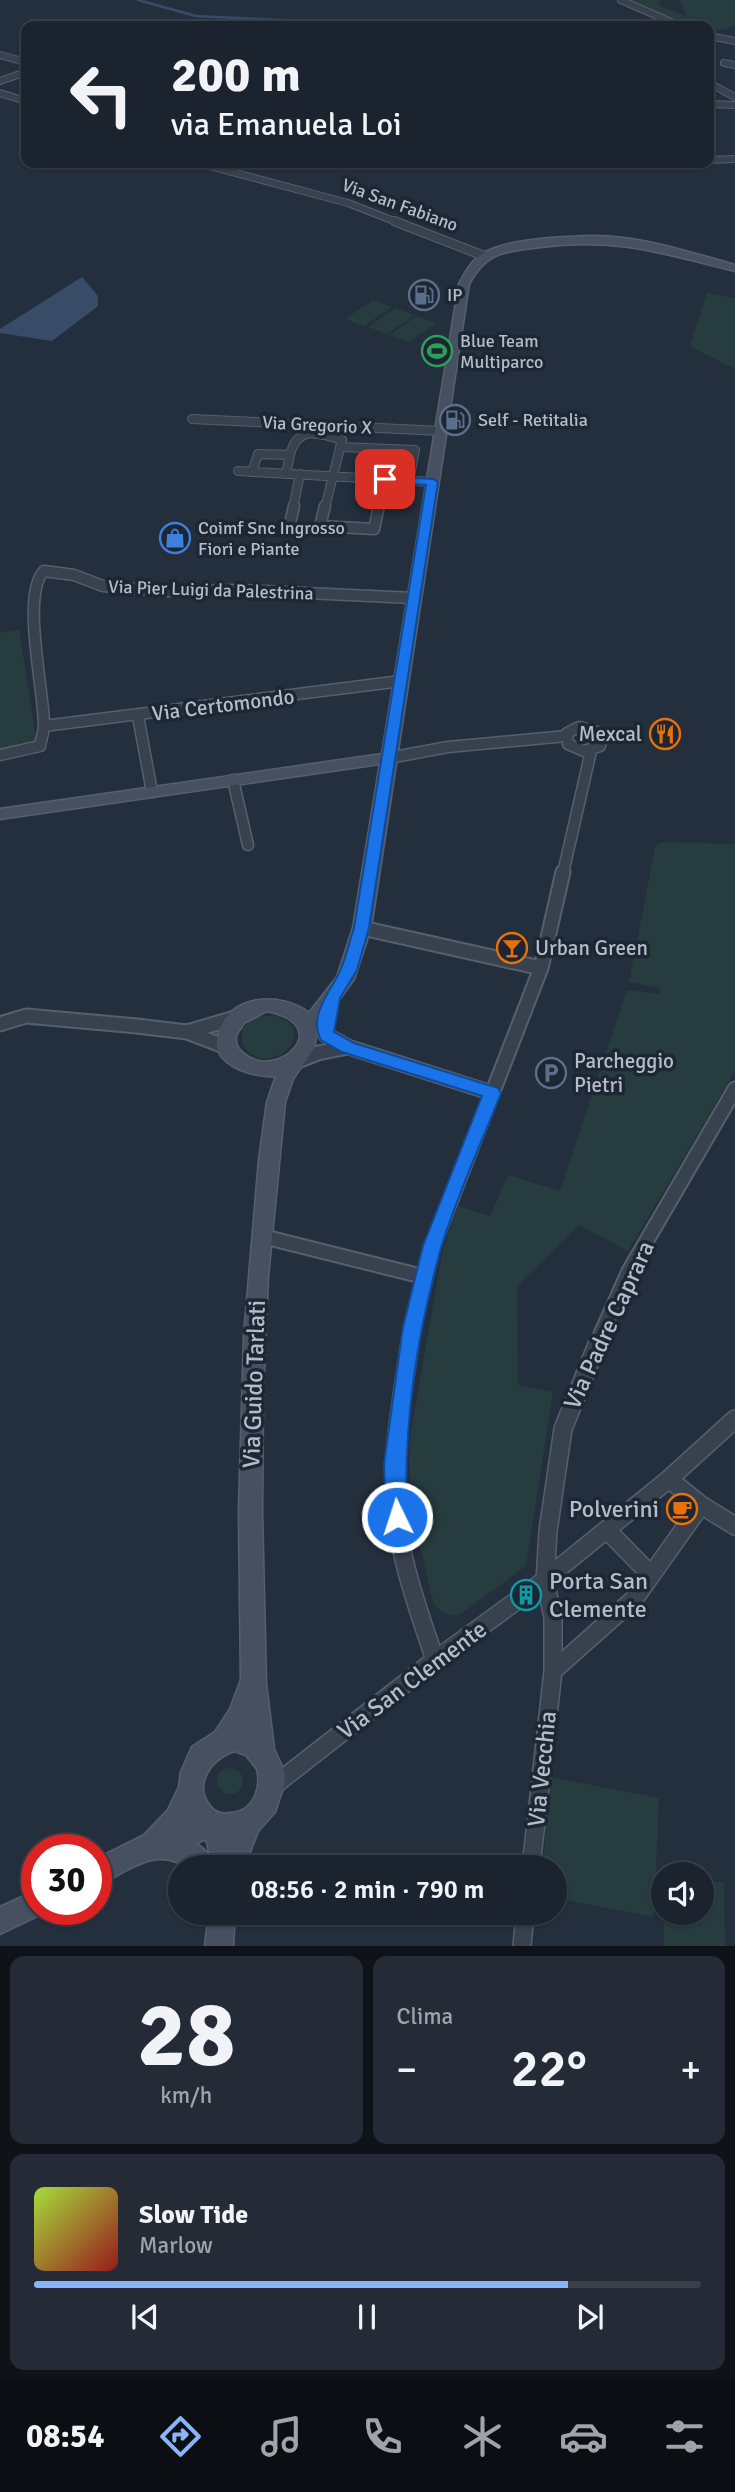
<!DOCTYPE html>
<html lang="it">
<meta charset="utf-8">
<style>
body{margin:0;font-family:Signika,sans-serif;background:#242b36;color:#f1f3f6;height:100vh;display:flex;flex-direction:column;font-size:26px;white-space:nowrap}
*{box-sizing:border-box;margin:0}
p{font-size:23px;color:#a0a4aa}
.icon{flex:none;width:38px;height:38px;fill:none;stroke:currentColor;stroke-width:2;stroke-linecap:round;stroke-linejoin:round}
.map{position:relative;height:1946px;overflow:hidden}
.details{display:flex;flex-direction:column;gap:10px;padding:10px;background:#0f1319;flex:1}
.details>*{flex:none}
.top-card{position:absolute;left:21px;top:21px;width:693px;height:147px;border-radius:14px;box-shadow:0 2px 5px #0004,0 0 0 2px #39404a;background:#1b232e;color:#f1f3f6;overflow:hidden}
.fabs{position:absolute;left:651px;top:1862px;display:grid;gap:14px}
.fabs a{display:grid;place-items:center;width:63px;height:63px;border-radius:50%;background:#1b232e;box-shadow:0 2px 5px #0004,0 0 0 2px #39404a;font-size:35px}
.speed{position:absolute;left:21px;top:1834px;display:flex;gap:14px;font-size:35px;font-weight:700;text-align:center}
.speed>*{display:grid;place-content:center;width:91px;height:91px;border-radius:50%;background:#1b232e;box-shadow:0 2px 5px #0004,0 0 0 2px #39404a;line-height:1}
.speed .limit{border:10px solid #d22;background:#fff;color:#111}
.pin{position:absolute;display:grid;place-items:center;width:60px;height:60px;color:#fff;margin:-30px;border-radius:14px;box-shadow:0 4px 10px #0006}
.me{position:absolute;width:77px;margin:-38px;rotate:356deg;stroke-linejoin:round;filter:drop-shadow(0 0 5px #0008)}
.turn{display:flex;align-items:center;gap:24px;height:147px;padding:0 35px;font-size:32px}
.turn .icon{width:91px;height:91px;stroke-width:2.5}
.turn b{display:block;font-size:49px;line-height:60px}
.big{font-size:52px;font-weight:600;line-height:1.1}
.details .tile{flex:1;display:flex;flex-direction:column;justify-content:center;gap:10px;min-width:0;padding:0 24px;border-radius:14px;background:#242b36}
.details .dial{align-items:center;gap:0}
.dial b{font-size:91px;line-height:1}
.song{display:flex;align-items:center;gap:21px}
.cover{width:84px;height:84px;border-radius:10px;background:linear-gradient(135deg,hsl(80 70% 55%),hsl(0 70% 35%))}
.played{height:7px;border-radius:4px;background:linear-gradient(90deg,#8ab4f8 80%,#39404a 80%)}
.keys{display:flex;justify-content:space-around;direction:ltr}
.heat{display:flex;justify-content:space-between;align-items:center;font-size:38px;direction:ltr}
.details .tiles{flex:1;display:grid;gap:10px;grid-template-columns:1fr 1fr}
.tile:last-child{grid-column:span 2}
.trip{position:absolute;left:168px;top:1855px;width:399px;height:70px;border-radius:35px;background:#1b232e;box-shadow:0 2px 5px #0004,0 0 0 2px #39404a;font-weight:600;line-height:70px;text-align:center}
.menu{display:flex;height:112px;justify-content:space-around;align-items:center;background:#0b0e12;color:#a0a4aa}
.menu .icon{width:49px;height:49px}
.menu .current{color:#8ab4f8}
.menu b{font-size:32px;color:#f1f3f6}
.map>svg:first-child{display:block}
</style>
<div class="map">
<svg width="735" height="1946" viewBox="0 0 735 1946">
<rect width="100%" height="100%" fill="#242f3e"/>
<!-- green -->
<path fill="#263c3f" d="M 628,0 L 663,0 L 659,1 L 660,6 L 686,16 L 680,0 L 735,0 L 735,26 L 709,33 L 709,26 L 688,26 Z
M 707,293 L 735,298 L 735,369 L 690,346 Z
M 373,300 L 392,307 L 364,326 L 345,319 Z
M 396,308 L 415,315 L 387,334 L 368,327 Z
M 417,316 L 437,323 L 408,342 L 389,335 Z
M 19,630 L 37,744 L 0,749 L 0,633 Z
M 665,842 L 735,844 L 735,1071 L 628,1251 L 579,1225 L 517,1286 L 518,1385 L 553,1392 L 526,1566 L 459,1615 C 446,1616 441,1613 433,1602 C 421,1547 406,1494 410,1438 L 443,1248 L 458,1206 L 490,1216 L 508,1175 L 560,1191 L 627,990 L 659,994 L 660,988 L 629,982 L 655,849 L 657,844 Z
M 272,1015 C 326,1028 268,1085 242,1044 L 242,1029 L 254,1018 Z
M217 1781a13 13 0 1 1 26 0a13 13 0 1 1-26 0Z
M 550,1777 L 659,1798 L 654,1917 L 555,1898 L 555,1867 L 543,1867 Z
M 702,1880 L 724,1883 L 725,1946 L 664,1946 L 664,1913 L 702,1913 Z"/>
<!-- water -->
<path fill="#394c67" d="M 82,277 L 98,296 L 98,306 L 52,341 L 0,333 L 0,329 Z"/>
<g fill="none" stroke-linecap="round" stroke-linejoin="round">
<!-- stream -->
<path stroke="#394c67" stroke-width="2.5" d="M 138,0 L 196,16 L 321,22 L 327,26"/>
<!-- street-far4 casing -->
<g stroke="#565f6c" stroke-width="8">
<path id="street-far4" d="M 621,0 L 680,26
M 709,36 L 735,41
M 0,55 L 26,62
M 724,63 L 735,65
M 0,81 L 26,72
M 709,83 L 735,97
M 0,93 L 26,101
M 709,104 L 735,105
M 709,160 L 735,159
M 198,163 L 348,203 L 399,223"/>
</g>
<!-- street-far3 casing -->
<g stroke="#565f6c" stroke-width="10">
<path id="street-far3" d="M 394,221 L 484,256
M 192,419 L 441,431
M 340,447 L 415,450 L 409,481
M 290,455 C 297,426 318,432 342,440 L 325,508
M 238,471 L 433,482
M 252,472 L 258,454 L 290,455 L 286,474
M 293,508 L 300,474
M 379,508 L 385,479"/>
</g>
<!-- street-far2 casing -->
<g stroke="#565f6c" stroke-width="13">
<path id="street-far2" d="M 294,506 L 289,528 L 315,530 L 320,526
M 325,506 L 320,526 L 374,529 L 379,506
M 138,716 L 152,792
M 44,726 L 401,681
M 579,727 L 597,732 L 602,739 L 600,746 L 584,751 L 568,744 L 567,733 Z
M 0,755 L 40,746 C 41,739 44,732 44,725 C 44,691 21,594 44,571 L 74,575 L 103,586 L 163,591 L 242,590 L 413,598
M 389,758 L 448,747 L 566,736
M 233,780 L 248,845
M 563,873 L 591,751"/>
</g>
<!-- street-far1 casing -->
<g stroke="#565f6c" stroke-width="17">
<path id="street-far1" d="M 362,928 L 541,968
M 329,1006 L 325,1019 L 326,1035 L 348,1047 L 492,1093
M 0,1024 L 26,1016 L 137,1026 L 187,1032 L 229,1048
M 187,1032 L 235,1018
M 295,1062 L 318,1053 L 348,1047
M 261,1236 L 425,1277
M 410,1343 L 433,1246 L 541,968 L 563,872
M 597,1343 L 629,1271 L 735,1089"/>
</g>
<!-- street casing -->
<g stroke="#565f6c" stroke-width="20">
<path id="street" d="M 410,1342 C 403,1395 391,1450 395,1503 C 399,1558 418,1609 435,1660
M 669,1479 L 701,1505 L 735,1526
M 607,1530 L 651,1575
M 532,1590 L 669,1479 L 735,1419
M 553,1671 L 635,1598 L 701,1505
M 272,1787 L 435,1660 L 519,1599
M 531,1867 L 553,1671 L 553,1617 L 545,1581 L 548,1531 L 563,1429 L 598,1342
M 522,1946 L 525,1913"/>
</g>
<!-- secondary casing -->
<g stroke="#565f6c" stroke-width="3">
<path id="secondary" d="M 590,236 C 639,235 688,252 735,265 L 735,271 C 661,253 618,237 540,247 C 506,252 487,250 469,284 L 371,928 L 354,979 L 317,1030 L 314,1048 L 293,1079 L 285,1102 L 268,1277 L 263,1394 L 262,1511 L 266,1684 L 274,1749 L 284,1771 L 285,1782 L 275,1812 L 258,1831 L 244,1867 L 185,1867 C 156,1845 124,1874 96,1886 L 96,1859 L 144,1835 L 168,1810 L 179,1787 L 181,1772 L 192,1747 L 215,1732 L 230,1709 L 241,1680 L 239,1511 L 244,1336 L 259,1160 L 267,1102 L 276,1076 C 254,1078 209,1065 218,1034 C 229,993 282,992 309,1013 L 337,977 L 353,928 L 380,764 L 0,819 L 0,809 L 382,754 L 459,284 C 465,273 471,261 482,254 C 505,239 562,237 590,236 ZM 267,1011 C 337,1025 278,1082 244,1054 C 237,1048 235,1044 236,1035 L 244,1023 ZM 235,1751 L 246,1755 L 257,1769 C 262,1789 253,1812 230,1813 C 224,1814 219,1814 214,1810 C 190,1788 210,1758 235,1751 ZM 206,1839 L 210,1855 L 196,1843 Z
M 37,1890 L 37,1909 L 48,1909 L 46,1912 L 0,1934 L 0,1907 Z
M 209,1913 L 235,1913 L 233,1946 L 205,1946 Z"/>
</g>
<!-- street-far4 -->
<use href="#street-far4" stroke="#38414e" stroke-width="6"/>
<!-- street-far3 -->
<use href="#street-far3" stroke="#38414e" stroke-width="8"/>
<!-- street-far2 -->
<use href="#street-far2" stroke="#38414e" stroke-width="10"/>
<!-- street-far1 -->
<use href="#street-far1" stroke="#38414e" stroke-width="13"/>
<!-- street -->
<use href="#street" stroke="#38414e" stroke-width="17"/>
<!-- secondary -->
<use href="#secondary" fill="#465061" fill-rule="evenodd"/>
</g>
<!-- route -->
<path fill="#1a73e8" stroke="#114b97" stroke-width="2" d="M 385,476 L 433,479 L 438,482 L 369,928 L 357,970 L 340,998 L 334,1032 L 354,1043 L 498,1088 L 501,1093 C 481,1144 457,1195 441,1248 C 417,1334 403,1428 407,1517 L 404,1525 L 397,1528 L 389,1525 L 386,1517 L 384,1464 L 403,1327 L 423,1246 L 482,1096 L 342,1052 L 321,1040 C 307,1013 334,989 342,966 C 347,954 350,940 354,928 L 426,485 L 381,482 L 380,479 Z"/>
<!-- icons -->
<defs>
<g id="fuel-ring" transform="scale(1.575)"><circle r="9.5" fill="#1d2633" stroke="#5c6f8a" stroke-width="1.5"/><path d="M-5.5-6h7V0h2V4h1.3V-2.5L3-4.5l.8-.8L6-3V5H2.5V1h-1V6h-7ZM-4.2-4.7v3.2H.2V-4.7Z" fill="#5c6f8a"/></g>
<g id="stadium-ring" transform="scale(1.575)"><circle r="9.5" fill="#1d2633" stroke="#2e9e5b" stroke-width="1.5"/><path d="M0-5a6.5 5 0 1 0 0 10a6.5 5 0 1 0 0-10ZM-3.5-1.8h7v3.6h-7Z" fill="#2e9e5b"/></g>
<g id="shop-ring" transform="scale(1.575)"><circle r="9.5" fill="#1d2633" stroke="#3f7fe0" stroke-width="1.5"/><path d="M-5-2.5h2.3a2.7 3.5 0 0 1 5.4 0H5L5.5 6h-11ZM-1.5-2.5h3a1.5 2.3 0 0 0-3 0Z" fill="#3f7fe0"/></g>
<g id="restaurant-ring" transform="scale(1.575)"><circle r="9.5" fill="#1d2633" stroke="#e8710a" stroke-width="1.5"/><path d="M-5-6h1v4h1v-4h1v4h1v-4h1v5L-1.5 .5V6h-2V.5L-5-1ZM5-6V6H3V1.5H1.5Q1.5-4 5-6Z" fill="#e8710a"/></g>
<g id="bar-ring" transform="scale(1.575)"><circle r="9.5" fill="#1d2633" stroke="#e8710a" stroke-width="1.5"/><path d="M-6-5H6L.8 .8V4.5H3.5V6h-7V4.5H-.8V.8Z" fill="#e8710a"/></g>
<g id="parking-ring" transform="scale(1.575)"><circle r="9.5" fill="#1d2633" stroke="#5c6f8a" stroke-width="1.5"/><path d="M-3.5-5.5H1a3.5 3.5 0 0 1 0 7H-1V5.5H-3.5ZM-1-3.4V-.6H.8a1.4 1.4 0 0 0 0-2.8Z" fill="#5c6f8a"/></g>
<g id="cafe-ring" transform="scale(1.575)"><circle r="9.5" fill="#1d2633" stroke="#e8710a" stroke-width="1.5"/><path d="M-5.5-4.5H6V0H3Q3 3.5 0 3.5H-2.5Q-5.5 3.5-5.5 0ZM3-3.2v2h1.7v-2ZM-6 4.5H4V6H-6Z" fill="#e8710a"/></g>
<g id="building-ring" transform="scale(1.575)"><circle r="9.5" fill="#1d2633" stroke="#0f9aa8" stroke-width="1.5"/><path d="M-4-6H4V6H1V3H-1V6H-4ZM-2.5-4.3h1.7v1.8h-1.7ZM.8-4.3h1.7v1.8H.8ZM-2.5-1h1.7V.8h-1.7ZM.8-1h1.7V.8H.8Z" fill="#0f9aa8"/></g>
</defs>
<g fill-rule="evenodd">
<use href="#fuel-ring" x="424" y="295"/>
<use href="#stadium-ring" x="437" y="351"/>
<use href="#fuel-ring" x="455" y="420"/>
<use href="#shop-ring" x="175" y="538"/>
<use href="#restaurant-ring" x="665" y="734"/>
<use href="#bar-ring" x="512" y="948"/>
<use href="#parking-ring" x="551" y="1073"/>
<use href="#cafe-ring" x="682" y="1509"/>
<use href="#building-ring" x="526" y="1595"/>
</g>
<g text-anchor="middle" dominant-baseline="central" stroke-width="7" stroke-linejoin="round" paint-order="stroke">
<!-- far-street labels -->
<g font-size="18" fill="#b4bcc9" stroke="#1d2633">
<text transform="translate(400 205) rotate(20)">Via San Fabiano</text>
<text transform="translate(317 425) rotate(3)">Via Gregorio X</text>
<text transform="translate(211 590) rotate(2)">Via Pier Luigi da Palestrina</text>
</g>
<!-- far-poi labels -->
<g font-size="18" fill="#b4bcc9" stroke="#1d2633" text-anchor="start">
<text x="447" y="295">IP</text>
<text x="460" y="341">Blue Team<tspan x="460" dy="21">Multiparco</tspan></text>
<text x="478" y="420">Self - Retitalia</text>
<text x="198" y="528">Coimf Snc Ingrosso<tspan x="198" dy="21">Fiori e Piante</tspan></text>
</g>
<!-- street labels -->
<g font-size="21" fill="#b4bcc9" stroke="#1d2633">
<text transform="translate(223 705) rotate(-7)">Via Certomondo</text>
</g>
<!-- poi labels -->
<g font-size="21" fill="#b4bcc9" stroke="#1d2633" text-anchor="start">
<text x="642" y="734" text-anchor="end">Mexcal</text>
<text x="535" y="948">Urban Green</text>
<text x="574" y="1061">Parcheggio<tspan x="574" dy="24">Pietri</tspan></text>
</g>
<!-- near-street labels -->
<g font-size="24" fill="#b4bcc9" stroke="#1d2633">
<text transform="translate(609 1325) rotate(-65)">Via Padre Caprara</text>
<text transform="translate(254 1384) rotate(-88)">Via Guido Tarlati</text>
<text transform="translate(412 1680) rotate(-37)">Via San Clemente</text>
<text transform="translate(542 1769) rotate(-84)">Via Vecchia</text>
</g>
<!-- near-poi labels -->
<g font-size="24" fill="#b4bcc9" stroke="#1d2633" text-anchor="end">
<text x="659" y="1509">Polverini</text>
<text x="549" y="1581" text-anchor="start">Porta San<tspan x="549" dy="28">Clemente</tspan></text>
</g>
</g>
</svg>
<div class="fabs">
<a><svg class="icon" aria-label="sound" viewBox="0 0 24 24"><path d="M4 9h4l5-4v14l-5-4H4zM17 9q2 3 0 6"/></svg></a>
</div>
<div class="speed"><div class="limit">30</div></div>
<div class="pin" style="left:385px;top:479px;background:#d93025"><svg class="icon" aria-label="arrive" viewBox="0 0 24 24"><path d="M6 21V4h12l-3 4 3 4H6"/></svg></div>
<svg class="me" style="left:397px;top:1517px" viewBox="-20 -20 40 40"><circle r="17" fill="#1a73e8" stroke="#fff" stroke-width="3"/><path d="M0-11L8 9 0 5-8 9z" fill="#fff"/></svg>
<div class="trip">08:56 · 2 min · 790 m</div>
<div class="top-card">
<div class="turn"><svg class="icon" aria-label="left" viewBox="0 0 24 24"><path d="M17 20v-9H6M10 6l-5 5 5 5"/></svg><div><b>200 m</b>via Emanuela Loi</div></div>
</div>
</div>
<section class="details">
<div class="tiles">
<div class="tile dial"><b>28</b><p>km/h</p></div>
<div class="tile"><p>Clima</p>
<div class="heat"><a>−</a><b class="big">22°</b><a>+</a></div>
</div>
<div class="tile">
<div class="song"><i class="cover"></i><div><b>Slow Tide</b><p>Marlow</p></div></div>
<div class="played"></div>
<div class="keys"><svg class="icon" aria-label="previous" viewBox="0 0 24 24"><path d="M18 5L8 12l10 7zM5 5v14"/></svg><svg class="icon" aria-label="pause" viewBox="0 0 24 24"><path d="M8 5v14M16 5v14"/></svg><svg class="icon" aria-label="next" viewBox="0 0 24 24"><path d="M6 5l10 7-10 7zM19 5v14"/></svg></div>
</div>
</div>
</section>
<nav class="menu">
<b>08:54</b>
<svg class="icon current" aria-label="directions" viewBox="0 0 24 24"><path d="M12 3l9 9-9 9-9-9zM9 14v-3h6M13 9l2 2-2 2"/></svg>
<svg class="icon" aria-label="music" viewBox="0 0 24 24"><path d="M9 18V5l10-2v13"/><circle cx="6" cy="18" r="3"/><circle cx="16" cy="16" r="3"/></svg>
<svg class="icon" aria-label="phone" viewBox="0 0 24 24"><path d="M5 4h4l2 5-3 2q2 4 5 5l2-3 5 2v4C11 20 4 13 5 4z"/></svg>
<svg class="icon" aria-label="climate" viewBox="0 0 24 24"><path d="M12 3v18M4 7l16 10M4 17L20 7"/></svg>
<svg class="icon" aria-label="car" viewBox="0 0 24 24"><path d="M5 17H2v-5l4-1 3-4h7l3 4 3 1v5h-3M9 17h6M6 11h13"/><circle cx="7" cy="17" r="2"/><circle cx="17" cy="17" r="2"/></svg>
<svg class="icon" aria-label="filters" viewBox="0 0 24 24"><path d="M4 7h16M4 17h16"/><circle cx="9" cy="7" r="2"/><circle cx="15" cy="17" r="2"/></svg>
</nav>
